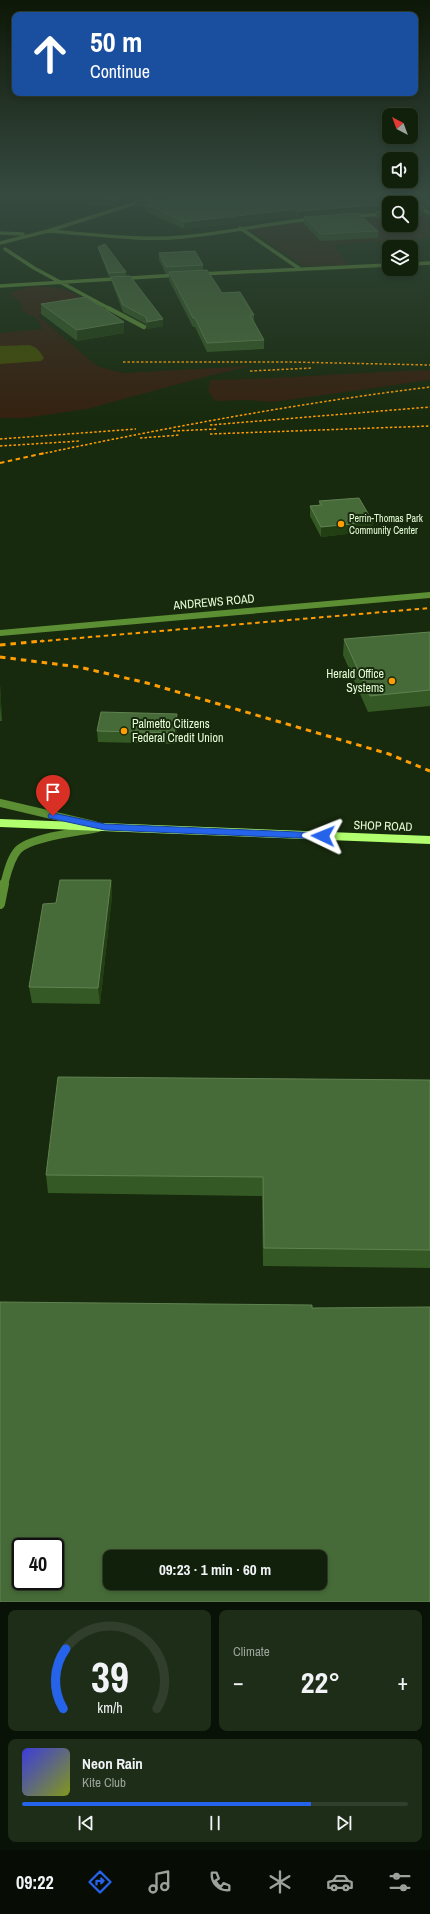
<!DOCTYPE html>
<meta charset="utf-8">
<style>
body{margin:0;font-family:"Archivo Narrow",sans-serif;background:#1e2d18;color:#f1f3f6;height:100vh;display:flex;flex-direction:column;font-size:15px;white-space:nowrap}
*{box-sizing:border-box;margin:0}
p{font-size:13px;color:#9ca39c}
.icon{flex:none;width:22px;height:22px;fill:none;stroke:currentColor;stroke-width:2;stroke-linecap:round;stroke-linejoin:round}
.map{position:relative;height:1602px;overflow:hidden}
.drawer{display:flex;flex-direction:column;gap:8px;padding:8px;background:#091206;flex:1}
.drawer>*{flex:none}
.banner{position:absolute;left:12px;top:12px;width:406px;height:84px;border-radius:8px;box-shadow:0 2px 6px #0003,0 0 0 1px #303e2b;background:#1a4fa0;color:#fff;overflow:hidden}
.needle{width:26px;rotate:319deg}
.controls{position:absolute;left:382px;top:108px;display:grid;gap:8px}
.controls a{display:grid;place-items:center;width:36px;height:36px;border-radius:8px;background:#11200a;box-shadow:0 2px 6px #0003,0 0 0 1px #303e2b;font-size:20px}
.speed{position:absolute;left:12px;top:1538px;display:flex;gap:8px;font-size:20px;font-weight:700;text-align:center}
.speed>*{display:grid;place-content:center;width:52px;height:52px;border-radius:50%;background:#11200a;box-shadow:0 2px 6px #0003,0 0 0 1px #303e2b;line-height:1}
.speed .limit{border:2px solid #111;border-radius:6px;background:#fff;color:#111}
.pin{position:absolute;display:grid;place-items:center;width:34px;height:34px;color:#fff;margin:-41px -17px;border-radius:50% 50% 50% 0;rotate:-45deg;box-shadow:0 0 4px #0007}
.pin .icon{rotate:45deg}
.me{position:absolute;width:44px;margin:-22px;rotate:272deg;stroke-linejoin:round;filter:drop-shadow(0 0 3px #0008)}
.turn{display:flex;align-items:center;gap:14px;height:84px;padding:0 12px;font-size:18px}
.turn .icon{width:52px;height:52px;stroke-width:2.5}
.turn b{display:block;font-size:28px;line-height:34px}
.big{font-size:30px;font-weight:700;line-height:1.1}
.drawer .card{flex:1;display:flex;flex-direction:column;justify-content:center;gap:6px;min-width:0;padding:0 14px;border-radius:8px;background:#1e2d18}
.drawer .dial{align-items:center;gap:0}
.dial svg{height:104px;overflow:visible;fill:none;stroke:#303e2b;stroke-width:7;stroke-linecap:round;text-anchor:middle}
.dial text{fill:#f1f3f6;stroke:none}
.song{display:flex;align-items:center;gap:12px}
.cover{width:48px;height:48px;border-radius:6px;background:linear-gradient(135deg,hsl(240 70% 55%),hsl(70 70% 35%))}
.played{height:4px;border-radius:2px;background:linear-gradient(90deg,#2563eb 75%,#303e2b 75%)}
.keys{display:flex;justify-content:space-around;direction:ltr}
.heat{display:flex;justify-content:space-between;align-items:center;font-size:22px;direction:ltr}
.drawer .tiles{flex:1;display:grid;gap:8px;grid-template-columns:1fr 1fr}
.card:last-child{grid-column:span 2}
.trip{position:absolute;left:103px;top:1550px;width:224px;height:40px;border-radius:8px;background:#11200a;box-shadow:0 2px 6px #0003,0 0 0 1px #303e2b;font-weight:700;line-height:40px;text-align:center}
.menu{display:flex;height:64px;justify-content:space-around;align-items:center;background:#070d04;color:#9ca39c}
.menu .icon{width:28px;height:28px}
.menu .active{color:#2563eb}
.menu b{font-size:18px;color:#f1f3f6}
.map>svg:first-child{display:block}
</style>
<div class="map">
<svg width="430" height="1602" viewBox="0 0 430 1602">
<rect width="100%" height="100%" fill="#172a0d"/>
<!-- green -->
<path fill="#352110" d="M 389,215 L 389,225 L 411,225 L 411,215 L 430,216 L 430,238 L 333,244 L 348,265 L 305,266 L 251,231 L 252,229 L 289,223 Z
M 32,286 L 59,288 L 76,294 L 81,302 L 46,310 L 38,316 L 97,366 L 123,373 L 251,366 L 204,377 L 87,409 L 24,418 L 0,418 L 0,333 L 43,329 L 36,318 L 23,311 L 21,303 L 9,293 Z
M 430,370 L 430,380 L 274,402 L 247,400 L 215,401 L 208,390 L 211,380 C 284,379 357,372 430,370 Z"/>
<!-- water -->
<path fill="#414c05" d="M 30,345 C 37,348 40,351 44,358 L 41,361 L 0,364 L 0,346 Z"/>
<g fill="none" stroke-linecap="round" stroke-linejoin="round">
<!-- street-far4 -->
<path stroke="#5c8e34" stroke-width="3.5" d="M 411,205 L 430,213
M 351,216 L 389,214
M 240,228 L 300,269
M 48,231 C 92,234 138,241 183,237 C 226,233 269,223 313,219
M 0,233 L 23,234
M 0,243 L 48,231 L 161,195
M 5,249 L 34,268 L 110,309
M 411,264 L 430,263
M 200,274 L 389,265
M 0,286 L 179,275"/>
<!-- street-far3 -->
<path stroke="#5c8e34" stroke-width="4.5" d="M 108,308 L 144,327"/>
<!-- street-far2 -->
<path stroke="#5c8e34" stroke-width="6" d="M 0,633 L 430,595"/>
<!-- street-far1 -->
<path stroke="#5c8e34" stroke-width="8" d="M 0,803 L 94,825
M 4,885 C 7,874 10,859 18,850 C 30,837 79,832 98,828"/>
<!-- street -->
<path stroke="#5c8e34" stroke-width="10" d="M 0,904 L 4,884"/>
<!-- secondary -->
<path stroke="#b1ff6e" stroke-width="8" d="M 0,823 L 430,840"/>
<!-- rail-far2 -->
<path stroke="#ff9d03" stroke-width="1.5" stroke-dasharray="2.5 2" stroke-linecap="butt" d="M 123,362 L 290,362 L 430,365
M 250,371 L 312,368
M 210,425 L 430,407
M 173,431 L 217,429
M 210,434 L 430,426
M 140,438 L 180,435
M 0,439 L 136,429
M 0,446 L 80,441
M 41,454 C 170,427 299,403 430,387"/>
<!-- rail-far1 -->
<path stroke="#ff9d03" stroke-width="2" stroke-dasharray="4.5 3.5" stroke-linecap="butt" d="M 0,463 L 45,453
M 32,642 L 430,608"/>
<!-- rail -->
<path stroke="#ff9d03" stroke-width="3" stroke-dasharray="5.5 5" stroke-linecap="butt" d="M 0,645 L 43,641
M 0,657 L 79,667 L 147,683 L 389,754 L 430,771"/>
</g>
<!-- wall -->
<path fill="#345924" d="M 91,195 L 430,195 L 430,209 L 424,207 L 423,214 L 411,222 L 411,203 L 389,203 L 389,220 L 376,218 L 376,212 L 298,217 L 296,216 L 184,229 L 145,211 L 145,207 L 135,207 L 135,200 L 136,200 L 116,206 L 89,205 L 89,198 L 95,196 Z
M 304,217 L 378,231 L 378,238 L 320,241 L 304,224 Z
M 98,247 L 126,272 L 126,276 L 109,277 L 99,251 Z
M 159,253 L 203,265 L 203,270 L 222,293 L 254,315 L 254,322 L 264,340 L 264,349 L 207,352 L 195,327 L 193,327 L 169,280 L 169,274 L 166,274 L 159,260 Z
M 111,277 L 163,319 L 163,326 L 147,329 L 146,324 L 123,312 L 112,283 Z
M 41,304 L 124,322 L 124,333 L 77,341 L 41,314 Z
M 319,501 L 372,531 L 321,537 L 310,516 L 310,506 L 319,505 Z
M 430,632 L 430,706 L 368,712 L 343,655 L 344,639 Z
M 0,684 L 2,721 L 0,721 Z
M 177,725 L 175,744 L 98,742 L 97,731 Z
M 111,880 L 112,896 L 100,1004 L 32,1003 L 29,987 L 56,903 Z
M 430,1080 L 430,1268 L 263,1266 L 262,1196 L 48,1193 L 46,1175 Z"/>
<!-- shaded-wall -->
<path fill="#213f13" d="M 129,195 L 151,195 L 116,206 L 116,200 Z
M 389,204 L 389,211 L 298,217 L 298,211 Z
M 424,207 L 423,214 L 411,222 L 411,215 Z
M 297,209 L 296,216 L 184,229 L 184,222 Z
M 163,319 L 163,326 L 147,329 L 147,322 Z
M 124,322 L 124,333 L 77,341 L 77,330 Z
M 373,522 L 372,531 L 321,537 L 321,527 Z
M 0,684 L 2,721 L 0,706 Z
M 177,714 L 177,725 L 175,744 L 174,733 Z
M 111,880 L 112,896 L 100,1004 L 98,988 Z"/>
<!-- building -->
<path fill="#476b38" stroke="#608251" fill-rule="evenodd" d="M 96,195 L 129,195 L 116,200 L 89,198 Z
M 150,195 L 400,195 L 424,207 L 411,215 L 411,203 L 389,203 L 389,204 L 298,211 L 297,209 L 184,222 L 145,204 L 155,201 L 135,200 Z
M 430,195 L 430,203 L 410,195 Z
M 389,210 L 389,213 L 376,212 Z
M 358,213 L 378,231 L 320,234 L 304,217 Z
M 105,244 L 126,272 L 109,273 L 98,247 Z
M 195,251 L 203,265 L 166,267 L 159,253 Z
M 207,270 L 222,293 L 240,292 L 254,315 L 250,315 L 264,340 L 207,343 L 195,318 L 193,318 L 169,272 Z
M 130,276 L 163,319 L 147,322 L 146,317 L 123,305 L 111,277 Z
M 86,297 L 124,322 L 77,330 L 41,304 Z
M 359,498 L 373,522 L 321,527 L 310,506 L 322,505 L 319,501 Z
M 430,632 L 430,690 L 370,696 L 344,639 Z
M 101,712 L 177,714 L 174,733 L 97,731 Z
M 60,880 L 111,880 L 98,988 L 29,987 L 43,904 L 56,903 Z
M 58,1077 L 430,1080 L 430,1250 L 264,1248 L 263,1177 L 46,1175 Z
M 0,1302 L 312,1305 L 312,1308 L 430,1307 L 430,1602 L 0,1602 ZM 21,1547 L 55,1547 L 55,1581 L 21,1581 ZM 110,1557 L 320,1557 L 320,1583 L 110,1583 Z"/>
<!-- sky -->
<linearGradient id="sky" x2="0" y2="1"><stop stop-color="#0d1707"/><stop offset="0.46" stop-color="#364a40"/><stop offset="1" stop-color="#364a40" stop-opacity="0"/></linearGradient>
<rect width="430" height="420" fill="url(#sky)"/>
<!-- route -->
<path fill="#2563eb" stroke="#184099" d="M 53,813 L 105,824 L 323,833 L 328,836 L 323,839 L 105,830 L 49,818 L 48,816 L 49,814 Z"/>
<!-- markers -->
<g fill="#ff9d03" stroke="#172a0d" stroke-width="1.5">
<circle cx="341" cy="524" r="4"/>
<circle cx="392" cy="681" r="4"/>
<circle cx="124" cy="731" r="4"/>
</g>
<g text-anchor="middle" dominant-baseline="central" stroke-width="4" stroke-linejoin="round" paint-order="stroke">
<!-- far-poi labels -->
<g font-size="10" fill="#e6ffd7" stroke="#172a0d" text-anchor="start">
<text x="349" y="518">Perrin-Thomas Park<tspan x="349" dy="12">Community Center</tspan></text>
</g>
<!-- street labels -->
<g font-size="12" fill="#e6ffd7" stroke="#172a0d">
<text transform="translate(214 602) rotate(-5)">ANDREWS ROAD</text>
<text transform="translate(383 826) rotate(2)">SHOP ROAD</text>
</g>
<!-- poi labels -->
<g font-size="12" fill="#e6ffd7" stroke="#172a0d" text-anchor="end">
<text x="384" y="674">Herald Office<tspan x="384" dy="14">Systems</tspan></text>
<text x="132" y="724" text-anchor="start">Palmetto Citizens<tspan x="132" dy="14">Federal Credit Union</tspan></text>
</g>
</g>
</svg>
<div class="controls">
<a><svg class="needle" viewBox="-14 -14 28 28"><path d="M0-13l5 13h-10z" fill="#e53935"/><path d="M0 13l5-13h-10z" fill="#9ca39c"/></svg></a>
<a><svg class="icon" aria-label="sound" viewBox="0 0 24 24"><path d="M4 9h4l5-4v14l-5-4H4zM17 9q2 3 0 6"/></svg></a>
<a><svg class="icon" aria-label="search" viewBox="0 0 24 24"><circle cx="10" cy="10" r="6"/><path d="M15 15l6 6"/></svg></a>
<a><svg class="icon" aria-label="layers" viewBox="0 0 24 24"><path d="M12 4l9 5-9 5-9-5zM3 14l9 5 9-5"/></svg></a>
</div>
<div class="speed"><div class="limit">40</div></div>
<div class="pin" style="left:53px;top:816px;background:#d93025"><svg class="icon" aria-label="arrive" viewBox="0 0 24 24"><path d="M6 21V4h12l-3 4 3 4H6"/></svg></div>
<svg class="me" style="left:323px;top:836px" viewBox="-20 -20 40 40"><path d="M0-17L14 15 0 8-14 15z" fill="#2563eb" stroke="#fff" stroke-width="4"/></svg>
<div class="trip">09:23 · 1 min · 60 m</div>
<div class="banner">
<div class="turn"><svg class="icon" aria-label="ahead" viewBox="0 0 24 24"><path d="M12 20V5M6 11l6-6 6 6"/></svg><div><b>50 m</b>Continue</div></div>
</div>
</div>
<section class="drawer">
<div class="tiles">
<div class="card dial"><svg viewBox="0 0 100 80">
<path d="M14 69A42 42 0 1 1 86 69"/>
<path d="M14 69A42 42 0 0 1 16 23" stroke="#2563eb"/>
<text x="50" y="56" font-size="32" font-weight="700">39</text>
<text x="50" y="72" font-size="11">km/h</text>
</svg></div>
<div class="card"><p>Climate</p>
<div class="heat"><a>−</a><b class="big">22°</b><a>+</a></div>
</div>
<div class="card">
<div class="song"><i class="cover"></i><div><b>Neon Rain</b><p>Kite Club</p></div></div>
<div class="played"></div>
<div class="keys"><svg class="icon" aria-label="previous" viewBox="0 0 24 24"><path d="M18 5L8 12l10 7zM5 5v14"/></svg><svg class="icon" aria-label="pause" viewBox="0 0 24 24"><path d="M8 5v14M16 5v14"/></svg><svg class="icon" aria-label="next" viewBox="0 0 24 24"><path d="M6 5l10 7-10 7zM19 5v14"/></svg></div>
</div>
</div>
</section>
<nav class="menu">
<b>09:22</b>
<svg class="icon active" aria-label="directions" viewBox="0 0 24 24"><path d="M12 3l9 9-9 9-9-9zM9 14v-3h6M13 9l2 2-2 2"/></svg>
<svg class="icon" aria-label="music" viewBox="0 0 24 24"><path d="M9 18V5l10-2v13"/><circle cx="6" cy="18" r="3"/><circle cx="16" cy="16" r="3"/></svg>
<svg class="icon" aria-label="phone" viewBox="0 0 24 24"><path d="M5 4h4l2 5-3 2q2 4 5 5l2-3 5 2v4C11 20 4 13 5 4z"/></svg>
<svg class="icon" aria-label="climate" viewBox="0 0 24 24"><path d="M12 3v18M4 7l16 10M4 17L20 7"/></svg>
<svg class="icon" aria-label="car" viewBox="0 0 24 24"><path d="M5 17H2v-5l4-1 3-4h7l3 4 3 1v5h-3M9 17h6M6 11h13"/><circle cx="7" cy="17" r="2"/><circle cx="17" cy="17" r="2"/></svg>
<svg class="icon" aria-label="filters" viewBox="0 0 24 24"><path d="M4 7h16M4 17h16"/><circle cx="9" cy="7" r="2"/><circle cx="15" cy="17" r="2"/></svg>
</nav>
